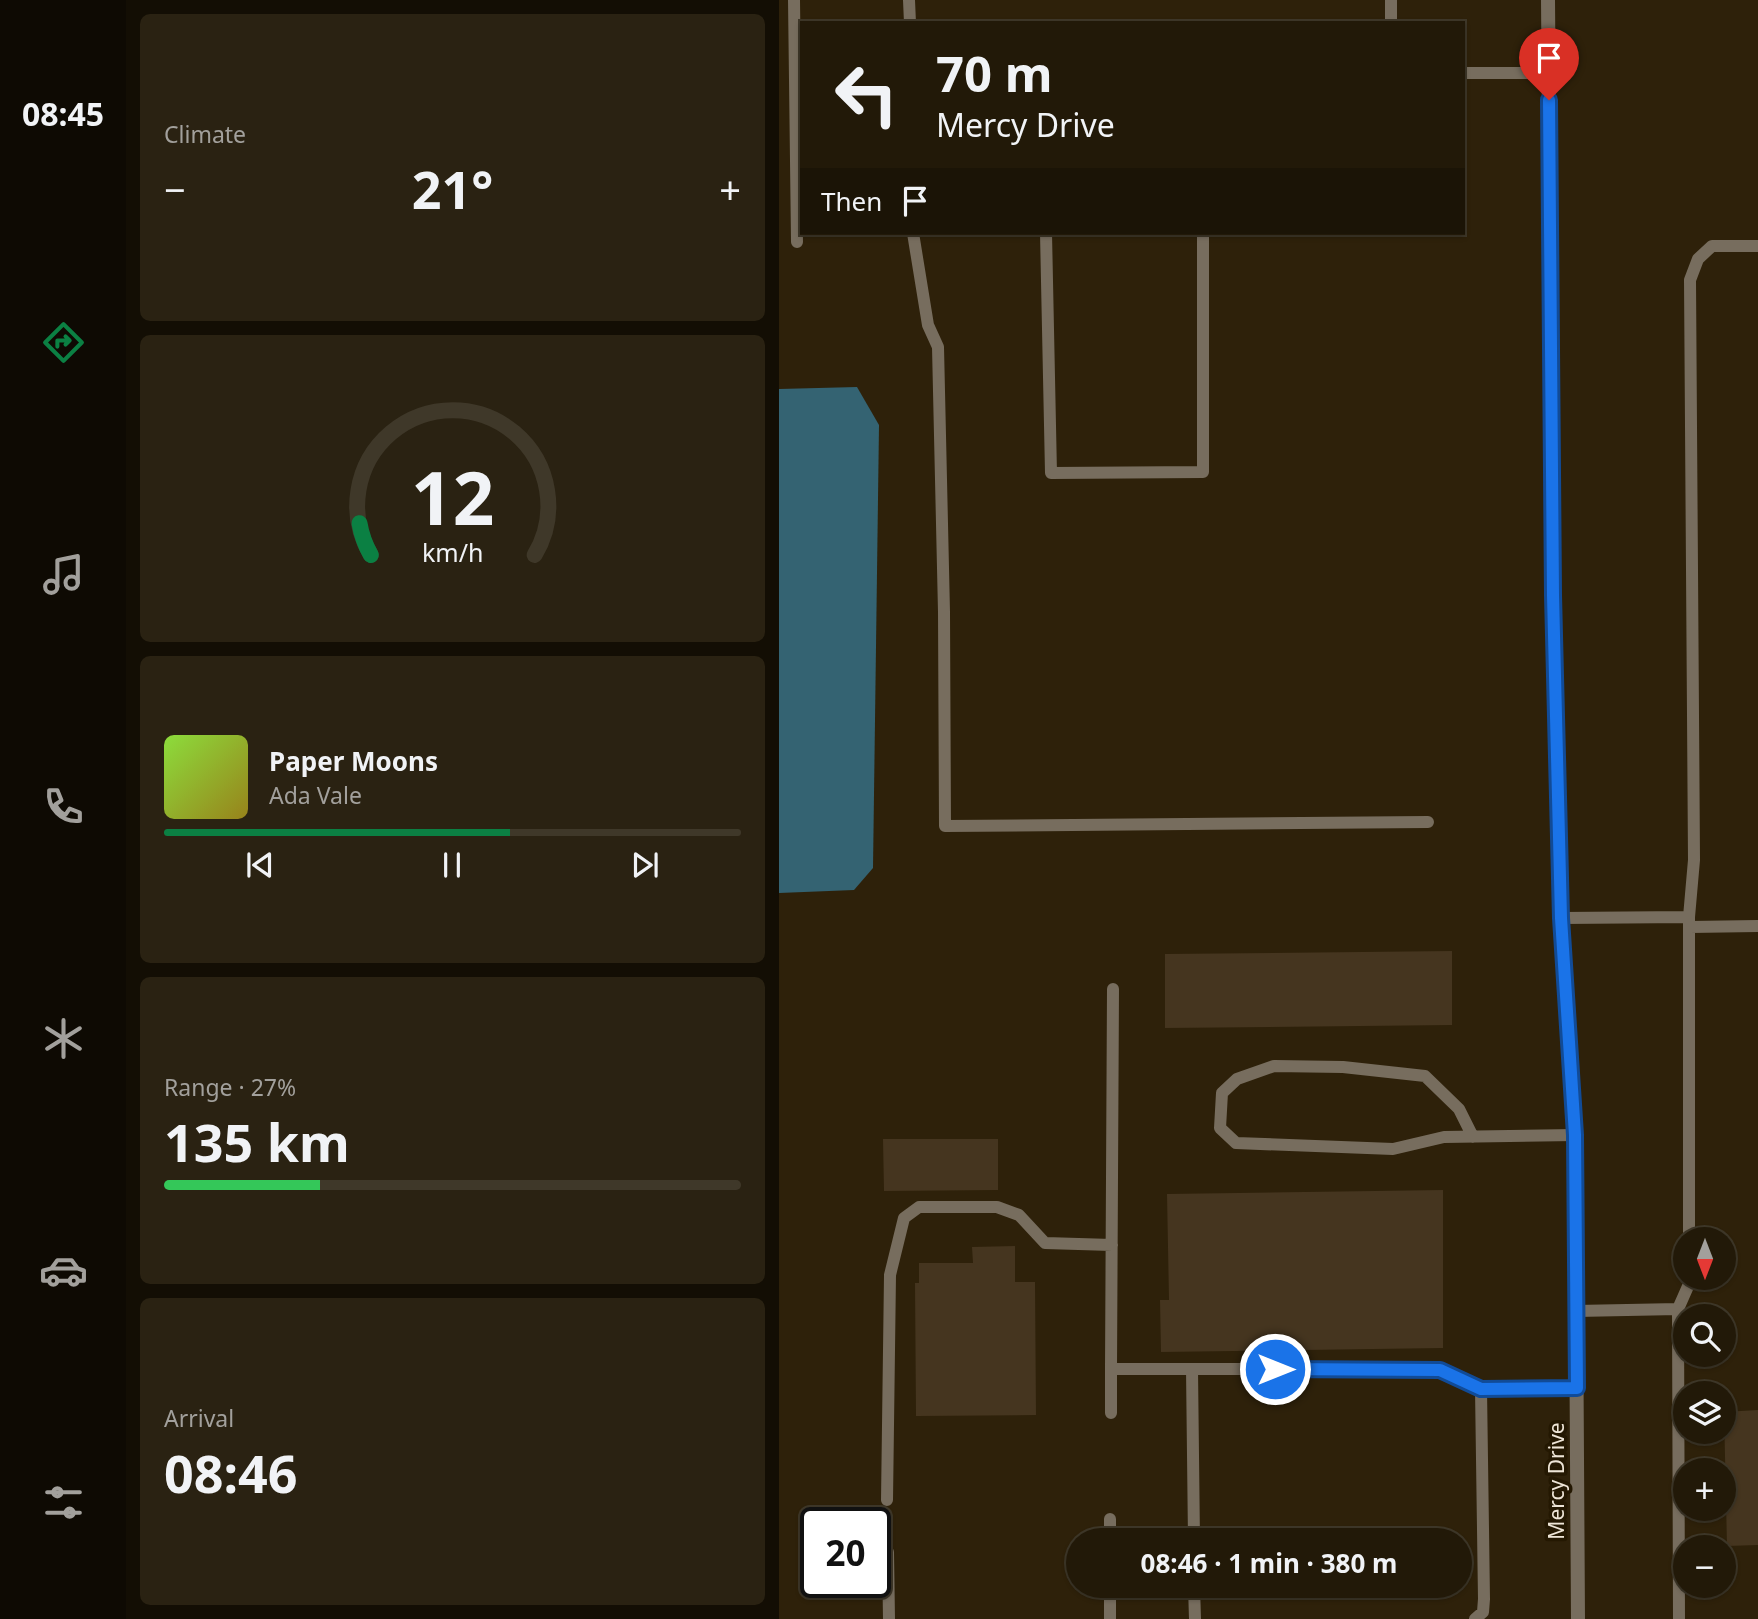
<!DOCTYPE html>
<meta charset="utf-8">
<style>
body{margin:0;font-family:"Noto Sans",sans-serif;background:#2a2212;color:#f1f3f6;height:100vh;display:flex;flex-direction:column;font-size:26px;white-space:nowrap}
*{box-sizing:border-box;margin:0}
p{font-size:23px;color:#a2a09c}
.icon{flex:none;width:38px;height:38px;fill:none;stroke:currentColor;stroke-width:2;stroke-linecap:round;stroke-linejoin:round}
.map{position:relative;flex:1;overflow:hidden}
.panel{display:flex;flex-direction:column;gap:14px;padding:14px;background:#130e04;width:653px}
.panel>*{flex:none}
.banner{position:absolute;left:21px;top:21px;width:665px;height:214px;border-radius:0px;box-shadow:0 2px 5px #0004,0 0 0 2px #3f3829;background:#221908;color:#f1f3f6;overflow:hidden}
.needle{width:46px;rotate:180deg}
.controls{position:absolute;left:894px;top:1227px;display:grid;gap:14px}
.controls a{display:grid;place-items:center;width:63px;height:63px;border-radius:50%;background:#221908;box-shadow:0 2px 5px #0004,0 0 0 2px #3f3829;font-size:35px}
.speed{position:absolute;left:21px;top:1507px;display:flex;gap:14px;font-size:35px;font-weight:700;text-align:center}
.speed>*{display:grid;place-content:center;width:91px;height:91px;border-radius:50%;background:#221908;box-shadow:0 2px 5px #0004,0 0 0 2px #3f3829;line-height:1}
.speed .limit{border:4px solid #111;border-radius:10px;background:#fff;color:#111}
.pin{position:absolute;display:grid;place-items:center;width:60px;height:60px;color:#fff;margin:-72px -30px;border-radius:50% 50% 50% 0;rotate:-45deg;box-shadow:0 0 7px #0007}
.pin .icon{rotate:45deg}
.me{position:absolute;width:77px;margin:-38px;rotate:90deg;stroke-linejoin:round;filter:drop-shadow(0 0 5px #0008)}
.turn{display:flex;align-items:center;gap:24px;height:147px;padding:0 21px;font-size:32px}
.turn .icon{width:91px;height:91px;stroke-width:2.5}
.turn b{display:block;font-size:49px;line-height:60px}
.then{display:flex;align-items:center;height:66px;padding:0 21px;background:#0003;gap:14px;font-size:26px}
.big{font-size:52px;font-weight:700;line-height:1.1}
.panel .tile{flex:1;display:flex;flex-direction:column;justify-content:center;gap:10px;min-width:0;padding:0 24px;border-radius:10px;background:#2a2212}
.panel .dial{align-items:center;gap:0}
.dial svg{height:182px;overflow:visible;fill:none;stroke:#3f3829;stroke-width:7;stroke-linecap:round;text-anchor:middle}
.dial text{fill:#f1f3f6;stroke:none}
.song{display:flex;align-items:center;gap:21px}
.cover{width:84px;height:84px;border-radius:10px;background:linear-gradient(135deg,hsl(90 70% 55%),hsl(50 70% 35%))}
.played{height:7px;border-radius:4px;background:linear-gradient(90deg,#0b8043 60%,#3f3829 60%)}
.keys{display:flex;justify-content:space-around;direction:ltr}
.heat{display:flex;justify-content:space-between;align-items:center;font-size:38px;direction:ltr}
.charge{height:10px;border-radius:5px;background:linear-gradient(90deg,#34c759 27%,#3f3829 0)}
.trip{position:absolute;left:287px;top:1528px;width:406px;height:70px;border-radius:35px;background:#221908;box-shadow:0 2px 5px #0004,0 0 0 2px #3f3829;font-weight:700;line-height:70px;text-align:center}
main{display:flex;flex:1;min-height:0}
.dock{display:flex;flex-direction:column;width:126px;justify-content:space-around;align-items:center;background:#0e0a03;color:#a2a09c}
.dock .icon{width:49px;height:49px}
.dock .active{color:#0b8043}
.dock b{font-size:32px;color:#f1f3f6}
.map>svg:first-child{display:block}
</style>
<main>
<nav class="dock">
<b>08:45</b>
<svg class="icon active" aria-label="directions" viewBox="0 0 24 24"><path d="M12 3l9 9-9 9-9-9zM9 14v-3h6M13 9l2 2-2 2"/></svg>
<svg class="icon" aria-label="music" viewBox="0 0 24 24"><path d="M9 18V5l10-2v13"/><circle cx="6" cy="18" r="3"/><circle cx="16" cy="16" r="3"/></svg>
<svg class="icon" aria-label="phone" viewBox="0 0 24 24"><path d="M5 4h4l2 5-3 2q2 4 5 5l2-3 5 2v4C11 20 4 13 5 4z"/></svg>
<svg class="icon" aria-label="climate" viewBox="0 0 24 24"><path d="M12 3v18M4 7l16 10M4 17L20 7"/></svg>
<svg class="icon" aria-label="car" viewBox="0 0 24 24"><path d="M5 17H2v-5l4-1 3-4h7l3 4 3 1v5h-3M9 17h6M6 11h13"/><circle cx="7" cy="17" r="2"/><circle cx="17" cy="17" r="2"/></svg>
<svg class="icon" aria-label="filters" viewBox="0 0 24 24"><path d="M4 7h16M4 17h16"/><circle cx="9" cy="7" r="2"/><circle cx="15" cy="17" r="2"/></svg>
</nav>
<section class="panel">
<div class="tile"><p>Climate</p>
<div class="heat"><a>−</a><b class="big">21°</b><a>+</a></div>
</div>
<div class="tile dial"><svg viewBox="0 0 100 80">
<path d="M14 69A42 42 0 1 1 86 69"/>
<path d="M14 69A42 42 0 0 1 9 55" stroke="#0b8043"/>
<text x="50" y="56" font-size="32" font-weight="700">12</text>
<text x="50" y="72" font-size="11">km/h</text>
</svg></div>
<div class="tile">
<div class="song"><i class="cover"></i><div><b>Paper Moons</b><p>Ada Vale</p></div></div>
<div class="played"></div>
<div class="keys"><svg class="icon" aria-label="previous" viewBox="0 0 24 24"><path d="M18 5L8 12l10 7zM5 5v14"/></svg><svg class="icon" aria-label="pause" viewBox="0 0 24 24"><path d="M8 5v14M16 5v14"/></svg><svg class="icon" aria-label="next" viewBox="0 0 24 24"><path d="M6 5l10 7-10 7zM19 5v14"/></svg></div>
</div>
<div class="tile"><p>Range · 27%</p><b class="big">135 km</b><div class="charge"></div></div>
<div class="tile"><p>Arrival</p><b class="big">08:46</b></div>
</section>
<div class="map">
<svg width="980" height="1619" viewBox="0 0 980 1619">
<rect width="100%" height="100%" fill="#2e210a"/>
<!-- water -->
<path fill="#346372" d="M 78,387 L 100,425 L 94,868 L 75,890 L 0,893 L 0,389 Z"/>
<!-- building -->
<path fill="#45351f" d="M 673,951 L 673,1025 L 386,1028 L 386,954 Z
M 104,1139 L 219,1139 L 219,1190 L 105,1191 Z
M 664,1190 L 664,1348 L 382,1352 L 381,1300 L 390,1300 L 388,1194 Z
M 236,1246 L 236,1282 L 256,1282 L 257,1415 L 137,1416 L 136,1283 L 140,1283 L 140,1263 L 194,1263 L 193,1247 Z
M 979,1410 L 979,1545 L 948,1546 L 945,1412 Z"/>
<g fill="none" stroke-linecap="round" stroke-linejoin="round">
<!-- service -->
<path stroke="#776d5e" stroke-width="12" d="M 15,0 L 18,242
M 130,0 L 131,23
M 612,0 L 612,23
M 684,73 L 769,73
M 134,233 L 149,325 L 159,347 L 165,612 L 166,826 L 649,822
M 267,233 L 272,473 L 424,472 L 424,233
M 782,918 L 910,917
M 911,927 L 980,926
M 334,989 L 332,1369 L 413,1369
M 694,1137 L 680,1109 L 646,1076 L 564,1067 L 495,1066 L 458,1079 L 443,1093 L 441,1128 L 457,1143 L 614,1149 L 665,1137 L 796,1135
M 910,1239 L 910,917 L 915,860 L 911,280 L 919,259 L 933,246 L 980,246
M 899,1309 L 910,1284 L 910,1278
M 797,1311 L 899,1309 L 900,1619
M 332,1413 L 332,1369
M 108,1500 L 111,1275 L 125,1218 L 140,1207 L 218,1207 L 240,1215 L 266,1243 L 333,1245
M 331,1519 L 331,1540
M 415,1540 L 413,1369 L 661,1369 L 702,1389 L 798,1388
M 109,1552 L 110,1619
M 331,1586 L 331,1619
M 415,1586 L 416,1619
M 696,1619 L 704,1612 L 705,1599 L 702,1389"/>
<!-- tertiary -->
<path stroke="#776d5e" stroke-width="14" d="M 769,0 L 774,595 L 782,918 L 796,1135 L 799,1619"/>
</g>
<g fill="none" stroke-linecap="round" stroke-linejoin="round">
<!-- route casing -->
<g stroke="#114b97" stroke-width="18">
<path id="route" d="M 496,1369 L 661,1370 L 702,1389 L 798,1388 L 796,1135 L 782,918 L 774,595 L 770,100"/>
</g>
<!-- route -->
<use href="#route" stroke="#1a73e8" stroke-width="12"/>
</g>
<g text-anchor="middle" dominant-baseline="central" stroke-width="7" stroke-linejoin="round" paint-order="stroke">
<!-- street labels -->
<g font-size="21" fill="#eee5d7" stroke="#241802">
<text transform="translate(777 1481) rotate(-90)">Mercy Drive</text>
</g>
</g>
</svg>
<div class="controls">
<a><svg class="needle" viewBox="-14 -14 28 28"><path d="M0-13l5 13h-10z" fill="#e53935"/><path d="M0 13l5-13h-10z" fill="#a2a09c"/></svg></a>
<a><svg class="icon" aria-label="search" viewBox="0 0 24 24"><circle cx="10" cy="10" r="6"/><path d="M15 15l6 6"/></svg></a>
<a><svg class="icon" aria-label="layers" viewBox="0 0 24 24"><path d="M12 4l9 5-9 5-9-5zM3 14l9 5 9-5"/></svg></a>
<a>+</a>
<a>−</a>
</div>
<div class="speed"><div class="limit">20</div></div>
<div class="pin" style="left:770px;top:100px;background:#d93025"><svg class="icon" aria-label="arrive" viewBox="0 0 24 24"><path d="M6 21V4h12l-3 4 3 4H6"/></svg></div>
<svg class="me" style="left:496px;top:1369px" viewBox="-20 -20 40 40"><circle r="17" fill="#1a73e8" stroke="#fff" stroke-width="3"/><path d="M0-11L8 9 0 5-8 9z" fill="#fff"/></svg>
<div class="trip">08:46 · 1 min · 380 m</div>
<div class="banner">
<div class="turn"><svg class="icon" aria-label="left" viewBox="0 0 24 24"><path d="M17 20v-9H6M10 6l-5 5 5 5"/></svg><div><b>70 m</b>Mercy Drive</div></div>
<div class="then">Then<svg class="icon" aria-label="arrive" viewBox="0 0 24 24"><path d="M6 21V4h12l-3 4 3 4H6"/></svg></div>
</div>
</div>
</main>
